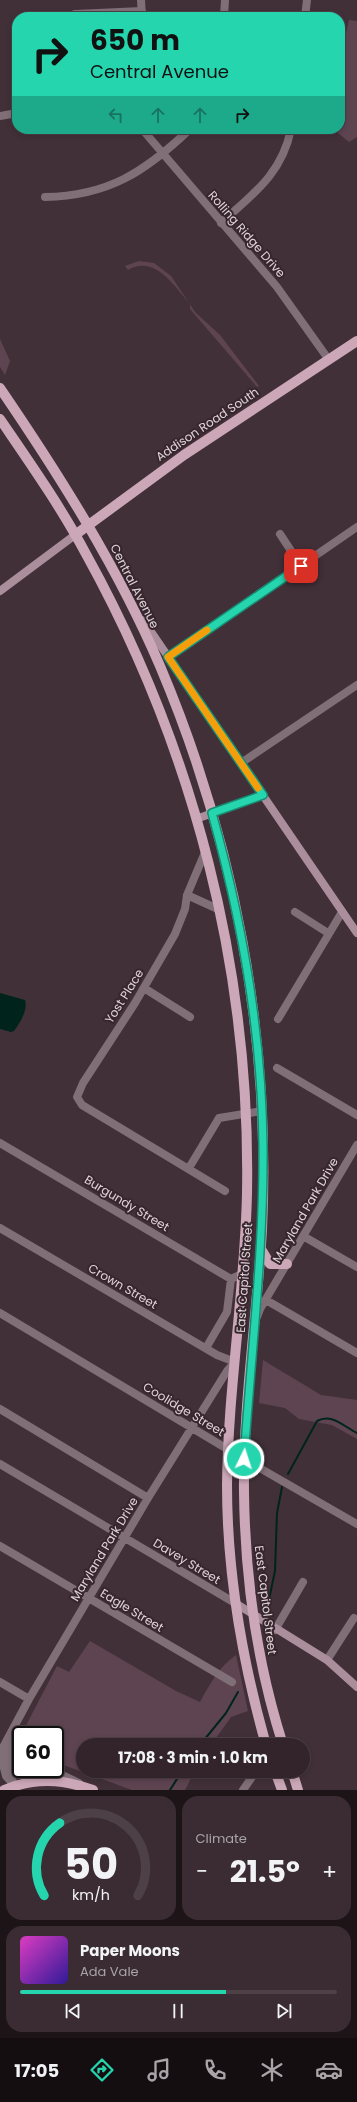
<!DOCTYPE html>
<meta charset="utf-8">
<style>
body{margin:0;font-family:Poppins,sans-serif;background:#3a2c32;color:#f1f3f6;height:100vh;display:flex;flex-direction:column;font-size:15px;white-space:nowrap}
*{box-sizing:border-box;margin:0}
p{font-size:13px;color:#a8a4a8}
.icon{flex:none;width:22px;height:22px;fill:none;stroke:currentColor;stroke-width:2;stroke-linecap:round;stroke-linejoin:round}
.map{position:relative;height:1790px;overflow:hidden}
.details{display:flex;flex-direction:column;gap:6px;padding:6px;background:#1c1417;flex:1}
.details>*{flex:none}
.top-card{position:absolute;left:12px;top:12px;width:333px;height:122px;border-radius:16px;box-shadow:0 2px 6px #0003,0 0 0 1px #4d4147;background:#24d5ae;color:#111;overflow:hidden}
.speed{position:absolute;left:12px;top:1726px;display:flex;gap:8px;font-size:20px;font-weight:700;text-align:center}
.speed>*{display:grid;place-content:center;width:52px;height:52px;border-radius:50%;background:#32242a;box-shadow:0 2px 6px #0003,0 0 0 1px #4d4147;line-height:1}
.speed .limit{border:2px solid #111;border-radius:6px;background:#fff;color:#111}
.pin{position:absolute;display:grid;place-items:center;width:34px;height:34px;color:#fff;margin:-17px;border-radius:8px;box-shadow:0 2px 6px #0006}
.me{position:absolute;width:44px;margin:-22px;rotate:4deg;stroke-linejoin:round;filter:drop-shadow(0 0 3px #0008)}
.turn{display:flex;align-items:center;gap:14px;height:84px;padding:0 12px;font-size:18px}
.turn .icon{width:52px;height:52px;stroke-width:2.5}
.turn b{display:block;font-size:28px;line-height:34px}
.lanes{display:flex;align-items:center;height:38px;padding:0 12px;background:#0003;justify-content:center;gap:20px;direction:ltr}
.lanes .off{opacity:.35}
.big{font-size:30px;font-weight:700;line-height:1.1}
.details .tile{flex:1;display:flex;flex-direction:column;justify-content:center;gap:6px;min-width:0;padding:0 14px;border-radius:16px;background:#3a2c32}
.details .dial{align-items:center;gap:0}
.dial svg{height:104px;overflow:visible;fill:none;stroke:#4d4147;stroke-width:7;stroke-linecap:round;text-anchor:middle}
.dial text{fill:#f1f3f6;stroke:none}
.song{display:flex;align-items:center;gap:12px}
.cover{width:48px;height:48px;border-radius:6px;background:linear-gradient(135deg,hsl(310 70% 55%),hsl(250 70% 35%))}
.played{height:4px;border-radius:2px;background:linear-gradient(90deg,#24d5ae 65%,#4d4147 65%)}
.keys{display:flex;justify-content:space-around;direction:ltr}
.heat{display:flex;justify-content:space-between;align-items:center;font-size:22px;direction:ltr}
.details .tiles{flex:1;display:grid;gap:6px;grid-template-columns:1fr 1fr}
.tile:last-child{grid-column:span 2}
.trip{position:absolute;left:76px;top:1738px;width:234px;height:40px;border-radius:20px;background:#32242a;box-shadow:0 2px 6px #0003,0 0 0 1px #4d4147;font-weight:700;line-height:40px;text-align:center}
.menu{display:flex;height:64px;justify-content:space-around;align-items:center;background:#140e11;color:#a8a4a8}
.menu .icon{width:28px;height:28px}
.menu .on{color:#24d5ae}
.menu b{font-size:18px;color:#f1f3f6}
.map>svg:first-child{display:block}
</style>
<div class="map">
<svg width="357" height="1790" viewBox="0 0 357 1790">
<rect width="100%" height="100%" fill="#423038"/>
<!-- green -->
<path fill="#5e4451" d="M 349,20 L 357,21 L 357,137 L 349,142 L 338,133 L 338,129 L 340,129 L 340,58 Z
M 139,261 L 154,263 L 171,276 L 195,312 L 220,335 L 259,386 L 257,387 L 190,309 L 190,304 C 175,287 155,254 128,270 L 125,266 Z
M 0,339 L 10,361 L 5,375 L 0,367 Z
M 263,1360 L 321,1395 L 357,1400 L 357,1439 L 332,1425 L 299,1419 L 285,1408 L 259,1403 Z
M 90,1641 L 176,1691 L 200,1702 C 210,1684 218,1668 236,1655 L 248,1711 L 231,1717 L 211,1745 L 83,1745 L 83,1771 L 195,1771 L 185,1790 L 132,1790 L 55,1762 L 55,1735 L 21,1735 L 57,1666 L 69,1672 Z"/>
<!-- water -->
<path fill="#00241b" d="M 0,993 L 25,1000 C 28,1010 20,1023 14,1031 L 11,1032 L 0,1029 Z"/>
<g fill="none" stroke-linecap="round" stroke-linejoin="round">
<!-- stream -->
<path stroke="#00241b" stroke-width="2" d="M 288,1474 L 317,1421 C 332,1413 343,1426 357,1433
M 267,1609 L 275,1571 L 277,1513 L 282,1487
M 200,1745 L 226,1713 L 238,1692
M 170,1790 L 182,1771"/>
<!-- street -->
<path stroke="#816f77" stroke-width="8" d="M 141,0 L 142,17
M 75,14 L 142,11
M 224,17 L 225,0
M 305,17 L 307,0
M 0,116 L 17,113
M 142,129 L 277,287 L 329,360
M 45,197 C 108,196 145,172 190,129
M 221,223 C 253,194 282,174 291,129
M 280,534 L 301,566
M 168,657 L 357,527
M 241,763 L 357,685
M 206,850 L 187,895 L 185,909 L 175,934 L 135,1003 L 83,1083 L 77,1097 L 82,1105 L 225,1191
M 187,895 L 220,910
M 295,912 L 328,933
M 144,988 L 190,1017
M 278,1019 L 342,912
M 277,1068 L 357,1115
M 0,1143 L 231,1279 L 242,1274
M 189,1168 L 219,1118 L 262,1111
M 0,1228 L 217,1355 L 235,1362 L 227,1371 L 148,1498 L 29,1699 L 0,1753
M 303,1236 L 357,1267
M 266,1300 L 357,1353
M 0,1313 L 244,1459 L 357,1524
M 257,1317 L 260,1309 L 357,1145
M 206,1348 L 227,1312 L 231,1279
M 0,1409 L 148,1498
M 0,1464 L 235,1603
M 0,1546 L 232,1682
M 275,1630 L 303,1582
M 327,1660 L 354,1618
M 0,1682 L 29,1699
M 11,1738 C 8,1755 9,1774 16,1790
M 5,1752 L 21,1757
M 0,1753 L 6,1776 L 14,1785
M 50,1769 L 79,1783
M 243,1790 L 252,1777"/>
<!-- secondary -->
<path stroke="#ab8e9c" stroke-width="8" d="M 0,591 L 75,535
M 143,620 L 357,933
M 196,819 L 263,795
M 235,1603 L 327,1660 L 357,1687"/>
<!-- primary -->
<path stroke="#cca7b8" stroke-width="10" d="M 0,388 C 60,476 118,568 160,666 C 235,843 271,1037 262,1229 C 257,1317 243,1405 244,1492 C 245,1578 257,1664 283,1745
M 0,419 C 30,463 61,507 86,554 C 194,749 251,970 247,1193 C 245,1291 228,1388 227,1485 C 227,1573 242,1660 266,1745
M 75,535 L 184,455 L 357,341
M 261,1249 L 270,1264 L 287,1264
M 275,1771 L 282,1790
M 292,1771 L 298,1790
M 4,1790 C 35,1777 62,1779 93,1790"/>
</g>
<g fill="none" stroke-linecap="round" stroke-linejoin="round">
<!-- route casing -->
<g stroke="#178a71" stroke-width="10">
<path id="route" d="M 244,1459 C 251,1355 264,1250 263,1146 C 262,1033 242,921 212,813 L 263,795 L 168,657 L 301,566"/>
</g>
<!-- route -->
<use href="#route" stroke="#24d5ae" stroke-width="7"/>
<!-- slow -->
<path stroke="#f59e0b" stroke-width="7" d="M 207,630 L 168,657 L 258,788"/>
</g>
<g text-anchor="middle" dominant-baseline="central" stroke-width="4" stroke-linejoin="round" paint-order="stroke">
<!-- street labels -->
<g font-size="12" fill="#e0d4d9" stroke="#37262e">
<text transform="translate(247 234) rotate(49)">Rolling Ridge Drive</text>
<text transform="translate(207 424) rotate(-34)">Addison Road South</text>
<text transform="translate(135 586) rotate(63)">Central Avenue</text>
<text transform="translate(124 996) rotate(-58)">Yost Place</text>
<text transform="translate(127 1203) rotate(31)">Burgundy Street</text>
<text transform="translate(305 1210) rotate(-60)">Maryland Park Drive</text>
<text transform="translate(244 1278) rotate(-86)">East Capitol Street</text>
<text transform="translate(123 1286) rotate(30)">Crown Street</text>
<text transform="translate(184 1409) rotate(31)">Coolidge Street</text>
<text transform="translate(104 1549) rotate(-59)">Maryland Park Drive</text>
<text transform="translate(187 1561) rotate(31)">Davey Street</text>
<text transform="translate(266 1600) rotate(83)">East Capitol Street</text>
<text transform="translate(132 1610) rotate(31)">Eagle Street</text>
</g>
</g>
</svg>
<div class="speed"><div class="limit">60</div></div>
<div class="pin" style="left:301px;top:566px;background:#d93025"><svg class="icon" aria-label="arrive" viewBox="0 0 24 24"><path d="M6 21V4h12l-3 4 3 4H6"/></svg></div>
<svg class="me" style="left:244px;top:1459px" viewBox="-20 -20 40 40"><circle r="17" fill="#24d5ae" stroke="#fff" stroke-width="3"/><path d="M0-11L8 9 0 5-8 9z" fill="#fff"/></svg>
<div class="trip">17:08 · 3 min · 1.0 km</div>
<div class="top-card">
<div class="turn"><svg class="icon" aria-label="right" viewBox="0 0 24 24"><path d="M7 20v-9h11M14 6l5 5-5 5"/></svg><div><b>650 m</b>Central Avenue</div></div>
<div class="lanes"><svg class="icon off" aria-label="left" viewBox="0 0 24 24"><path d="M17 20v-9H6M10 6l-5 5 5 5"/></svg><svg class="icon off" aria-label="ahead" viewBox="0 0 24 24"><path d="M12 20V5M6 11l6-6 6 6"/></svg><svg class="icon off" aria-label="ahead" viewBox="0 0 24 24"><path d="M12 20V5M6 11l6-6 6 6"/></svg><svg class="icon" aria-label="right" viewBox="0 0 24 24"><path d="M7 20v-9h11M14 6l5 5-5 5"/></svg></div>
</div>
</div>
<section class="details">
<div class="tiles">
<div class="tile dial"><svg viewBox="0 0 100 80">
<path d="M14 69A42 42 0 1 1 86 69"/>
<path d="M14 69A42 42 0 0 1 26 13" stroke="#24d5ae"/>
<text x="50" y="56" font-size="32" font-weight="700">50</text>
<text x="50" y="72" font-size="11">km/h</text>
</svg></div>
<div class="tile"><p>Climate</p>
<div class="heat"><a>−</a><b class="big">21.5°</b><a>+</a></div>
</div>
<div class="tile">
<div class="song"><i class="cover"></i><div><b>Paper Moons</b><p>Ada Vale</p></div></div>
<div class="played"></div>
<div class="keys"><svg class="icon" aria-label="previous" viewBox="0 0 24 24"><path d="M18 5L8 12l10 7zM5 5v14"/></svg><svg class="icon" aria-label="pause" viewBox="0 0 24 24"><path d="M8 5v14M16 5v14"/></svg><svg class="icon" aria-label="next" viewBox="0 0 24 24"><path d="M6 5l10 7-10 7zM19 5v14"/></svg></div>
</div>
</div>
</section>
<nav class="menu">
<b>17:05</b>
<svg class="icon on" aria-label="directions" viewBox="0 0 24 24"><path d="M12 3l9 9-9 9-9-9zM9 14v-3h6M13 9l2 2-2 2"/></svg>
<svg class="icon" aria-label="music" viewBox="0 0 24 24"><path d="M9 18V5l10-2v13"/><circle cx="6" cy="18" r="3"/><circle cx="16" cy="16" r="3"/></svg>
<svg class="icon" aria-label="phone" viewBox="0 0 24 24"><path d="M5 4h4l2 5-3 2q2 4 5 5l2-3 5 2v4C11 20 4 13 5 4z"/></svg>
<svg class="icon" aria-label="climate" viewBox="0 0 24 24"><path d="M12 3v18M4 7l16 10M4 17L20 7"/></svg>
<svg class="icon" aria-label="car" viewBox="0 0 24 24"><path d="M5 17H2v-5l4-1 3-4h7l3 4 3 1v5h-3M9 17h6M6 11h13"/><circle cx="7" cy="17" r="2"/><circle cx="17" cy="17" r="2"/></svg>
</nav>
